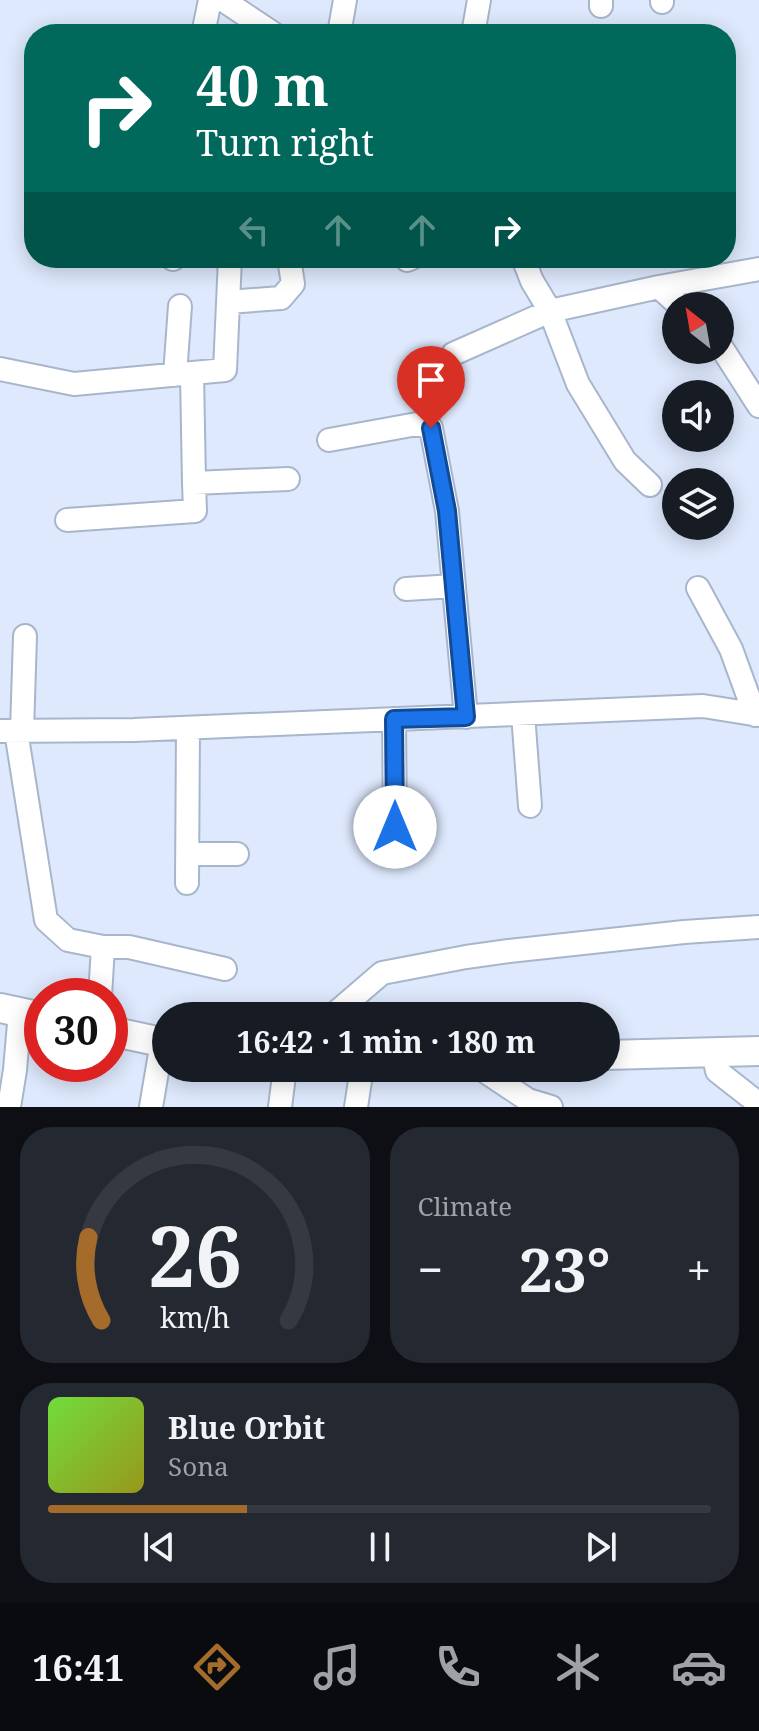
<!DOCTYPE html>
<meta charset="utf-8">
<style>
body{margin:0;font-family:"Noto Serif",serif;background:#242831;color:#f1f3f6;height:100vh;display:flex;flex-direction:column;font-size:30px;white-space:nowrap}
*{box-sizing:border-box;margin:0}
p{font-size:26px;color:#9ea1a6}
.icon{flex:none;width:44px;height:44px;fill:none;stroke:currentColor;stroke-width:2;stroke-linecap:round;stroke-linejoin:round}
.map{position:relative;height:1107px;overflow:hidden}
.panel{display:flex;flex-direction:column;gap:20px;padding:20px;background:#0d0f14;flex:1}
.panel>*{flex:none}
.banner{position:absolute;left:24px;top:24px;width:712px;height:244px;border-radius:32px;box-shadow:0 4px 20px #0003;background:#00695c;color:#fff;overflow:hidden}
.needle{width:52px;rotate:329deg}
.tools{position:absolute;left:662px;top:292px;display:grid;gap:16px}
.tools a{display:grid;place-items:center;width:72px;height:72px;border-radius:50%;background:#171b24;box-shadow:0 4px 20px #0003;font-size:40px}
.speed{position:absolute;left:24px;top:978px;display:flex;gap:16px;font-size:40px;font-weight:700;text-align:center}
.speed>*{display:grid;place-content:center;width:104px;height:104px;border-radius:50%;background:#171b24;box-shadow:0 4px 20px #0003;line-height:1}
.speed .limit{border:12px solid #d22;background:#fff;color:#111}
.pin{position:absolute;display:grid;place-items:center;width:68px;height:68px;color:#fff;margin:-82px -34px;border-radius:50% 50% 50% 0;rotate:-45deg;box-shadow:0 0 8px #0007}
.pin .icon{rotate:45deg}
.me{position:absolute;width:88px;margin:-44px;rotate:0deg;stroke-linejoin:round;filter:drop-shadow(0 0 6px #0008)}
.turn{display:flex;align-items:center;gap:28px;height:168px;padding:0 40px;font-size:36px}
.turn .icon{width:104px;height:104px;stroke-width:2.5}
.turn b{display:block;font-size:56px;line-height:68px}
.lanes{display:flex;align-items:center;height:76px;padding:0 40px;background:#0003;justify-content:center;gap:40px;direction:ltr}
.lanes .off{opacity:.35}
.big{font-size:60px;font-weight:700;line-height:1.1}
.panel .tile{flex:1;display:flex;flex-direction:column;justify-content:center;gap:12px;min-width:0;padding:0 28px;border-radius:32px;background:#242831}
.panel .dial{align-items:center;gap:0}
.dial svg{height:208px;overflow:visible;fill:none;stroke:#363941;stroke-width:7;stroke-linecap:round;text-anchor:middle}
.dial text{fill:#f1f3f6;stroke:none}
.song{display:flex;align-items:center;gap:24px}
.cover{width:96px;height:96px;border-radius:12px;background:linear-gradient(135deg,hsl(100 70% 55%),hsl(60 70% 35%))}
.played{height:8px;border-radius:4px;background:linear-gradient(90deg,#a46b2a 30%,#363941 30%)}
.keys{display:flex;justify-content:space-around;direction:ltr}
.heat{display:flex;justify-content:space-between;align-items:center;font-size:44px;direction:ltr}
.panel .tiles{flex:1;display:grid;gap:20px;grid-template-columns:1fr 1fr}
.tile:last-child{grid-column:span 2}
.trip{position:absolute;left:152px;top:1002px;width:468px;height:80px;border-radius:40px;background:#171b24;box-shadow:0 4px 20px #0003;font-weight:700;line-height:80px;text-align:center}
.dock{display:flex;height:128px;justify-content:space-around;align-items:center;background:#090b0e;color:#9ea1a6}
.dock .icon{width:56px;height:56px}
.dock .active{color:#a46b2a}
.dock b{font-size:36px;color:#f1f3f6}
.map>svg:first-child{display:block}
</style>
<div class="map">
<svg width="759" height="1107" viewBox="0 0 759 1107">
<rect width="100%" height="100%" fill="#dee9fd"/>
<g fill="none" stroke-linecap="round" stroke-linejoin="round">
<!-- minor casing -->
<g stroke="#a8b6cc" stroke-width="26">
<path id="minor" d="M 223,0 L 274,34
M 601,0 L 601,6
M 662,0 L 662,2
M 203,34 L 210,0
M 339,34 L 345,0
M 473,34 L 479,0
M 523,258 L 532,281 L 550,311 L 578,384 L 625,461 L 650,485
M 173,259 L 173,258
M 407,260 L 412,258
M 659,287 L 680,306
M 228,302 L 281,298 L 293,284 L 289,258
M 720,345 L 759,406
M 453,354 L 550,311 L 659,287 L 759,269
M 0,369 L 74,384 L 225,370 L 230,258
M 192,373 L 194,483 L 288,479
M 175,375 L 180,306
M 329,440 L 417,424 L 431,428 L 447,511 L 466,717
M 67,520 L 195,511 L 194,483
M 698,588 L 731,649 L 755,715
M 406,589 L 454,586
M 523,714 L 530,806
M 394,719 L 395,827
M 0,731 L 134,730 L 703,706 L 759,715
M 16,731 L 46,920 L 68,940 L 103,947 L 100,996
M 22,731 L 25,636
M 188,854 L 237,854
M 187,883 L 188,728
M 103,947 L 129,947 L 225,969
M 332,1016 L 382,973 L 466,957 L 509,951 L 684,932 L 759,927
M 713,1052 L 717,1071 L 759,1104
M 480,1068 L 528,1100 L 551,1107
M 9,1107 L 15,1070 L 20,1012
M 151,1107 L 162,1042
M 280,1107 L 285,1068
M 356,1107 L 362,1068"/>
</g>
<!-- tertiary casing -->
<g stroke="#a8b6cc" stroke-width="32">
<path id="tertiary" d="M 0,1008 L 42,1017
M 110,1031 L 166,1043
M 606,1055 L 759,1051"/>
</g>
<!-- minor -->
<use href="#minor" stroke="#fff" stroke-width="22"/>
<!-- tertiary -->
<use href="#tertiary" stroke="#fff" stroke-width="28"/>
</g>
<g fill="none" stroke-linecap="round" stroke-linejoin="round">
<!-- route casing -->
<g stroke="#114b97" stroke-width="20">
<path id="route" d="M 395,827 L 394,719 L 466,717 L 447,511 L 431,428"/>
</g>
<!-- route -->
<use href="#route" stroke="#1a73e8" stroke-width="14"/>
</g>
</svg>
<div class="tools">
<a><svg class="needle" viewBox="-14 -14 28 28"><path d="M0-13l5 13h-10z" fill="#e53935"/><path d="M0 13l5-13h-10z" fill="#9ea1a6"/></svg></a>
<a><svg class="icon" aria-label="sound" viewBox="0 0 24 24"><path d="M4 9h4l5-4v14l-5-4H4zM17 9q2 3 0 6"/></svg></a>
<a><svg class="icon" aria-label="layers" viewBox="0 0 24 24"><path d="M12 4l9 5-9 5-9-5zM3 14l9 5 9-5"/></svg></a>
</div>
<div class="speed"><div class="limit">30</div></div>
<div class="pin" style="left:431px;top:428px;background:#d93025"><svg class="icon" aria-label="arrive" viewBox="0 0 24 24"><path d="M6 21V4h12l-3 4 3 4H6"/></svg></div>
<svg class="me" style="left:395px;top:827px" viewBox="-20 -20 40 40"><circle r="19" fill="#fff"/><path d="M0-13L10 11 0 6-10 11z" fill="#1a73e8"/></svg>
<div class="trip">16:42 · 1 min · 180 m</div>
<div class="banner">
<div class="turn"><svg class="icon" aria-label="right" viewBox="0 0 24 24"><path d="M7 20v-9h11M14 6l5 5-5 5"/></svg><div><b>40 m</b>Turn right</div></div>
<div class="lanes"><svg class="icon off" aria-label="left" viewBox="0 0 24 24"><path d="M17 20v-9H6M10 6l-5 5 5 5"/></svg><svg class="icon off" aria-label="ahead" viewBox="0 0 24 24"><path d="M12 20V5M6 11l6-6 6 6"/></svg><svg class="icon off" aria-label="ahead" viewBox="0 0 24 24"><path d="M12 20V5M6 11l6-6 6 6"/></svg><svg class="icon" aria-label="right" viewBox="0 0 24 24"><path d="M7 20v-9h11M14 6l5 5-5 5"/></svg></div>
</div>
</div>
<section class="panel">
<div class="tiles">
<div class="tile dial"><svg viewBox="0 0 100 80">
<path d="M14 69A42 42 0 1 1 86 69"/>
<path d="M14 69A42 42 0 0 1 9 37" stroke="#a46b2a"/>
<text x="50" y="56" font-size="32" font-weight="700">26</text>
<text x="50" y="72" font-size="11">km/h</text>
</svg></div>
<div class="tile"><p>Climate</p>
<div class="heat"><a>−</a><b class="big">23°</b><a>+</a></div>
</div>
<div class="tile">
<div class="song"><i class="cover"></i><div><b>Blue Orbit</b><p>Sona</p></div></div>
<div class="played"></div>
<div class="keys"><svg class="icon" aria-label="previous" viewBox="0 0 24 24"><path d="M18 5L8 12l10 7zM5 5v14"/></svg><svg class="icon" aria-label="pause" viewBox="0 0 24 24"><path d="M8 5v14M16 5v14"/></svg><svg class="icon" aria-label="next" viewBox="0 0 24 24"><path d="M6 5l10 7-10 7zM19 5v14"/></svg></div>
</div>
</div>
</section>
<nav class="dock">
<b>16:41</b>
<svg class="icon active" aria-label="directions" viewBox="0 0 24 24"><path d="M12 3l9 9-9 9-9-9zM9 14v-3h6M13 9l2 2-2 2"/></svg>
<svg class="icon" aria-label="music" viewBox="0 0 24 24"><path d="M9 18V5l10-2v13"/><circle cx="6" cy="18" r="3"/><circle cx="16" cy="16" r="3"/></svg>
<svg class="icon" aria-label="phone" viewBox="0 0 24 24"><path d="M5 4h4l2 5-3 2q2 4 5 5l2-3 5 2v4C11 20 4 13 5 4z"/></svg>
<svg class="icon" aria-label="climate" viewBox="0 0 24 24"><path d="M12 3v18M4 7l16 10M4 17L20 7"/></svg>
<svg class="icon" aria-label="car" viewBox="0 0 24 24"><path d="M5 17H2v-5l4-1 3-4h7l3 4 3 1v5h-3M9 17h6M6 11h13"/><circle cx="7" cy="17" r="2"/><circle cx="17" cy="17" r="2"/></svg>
</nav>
